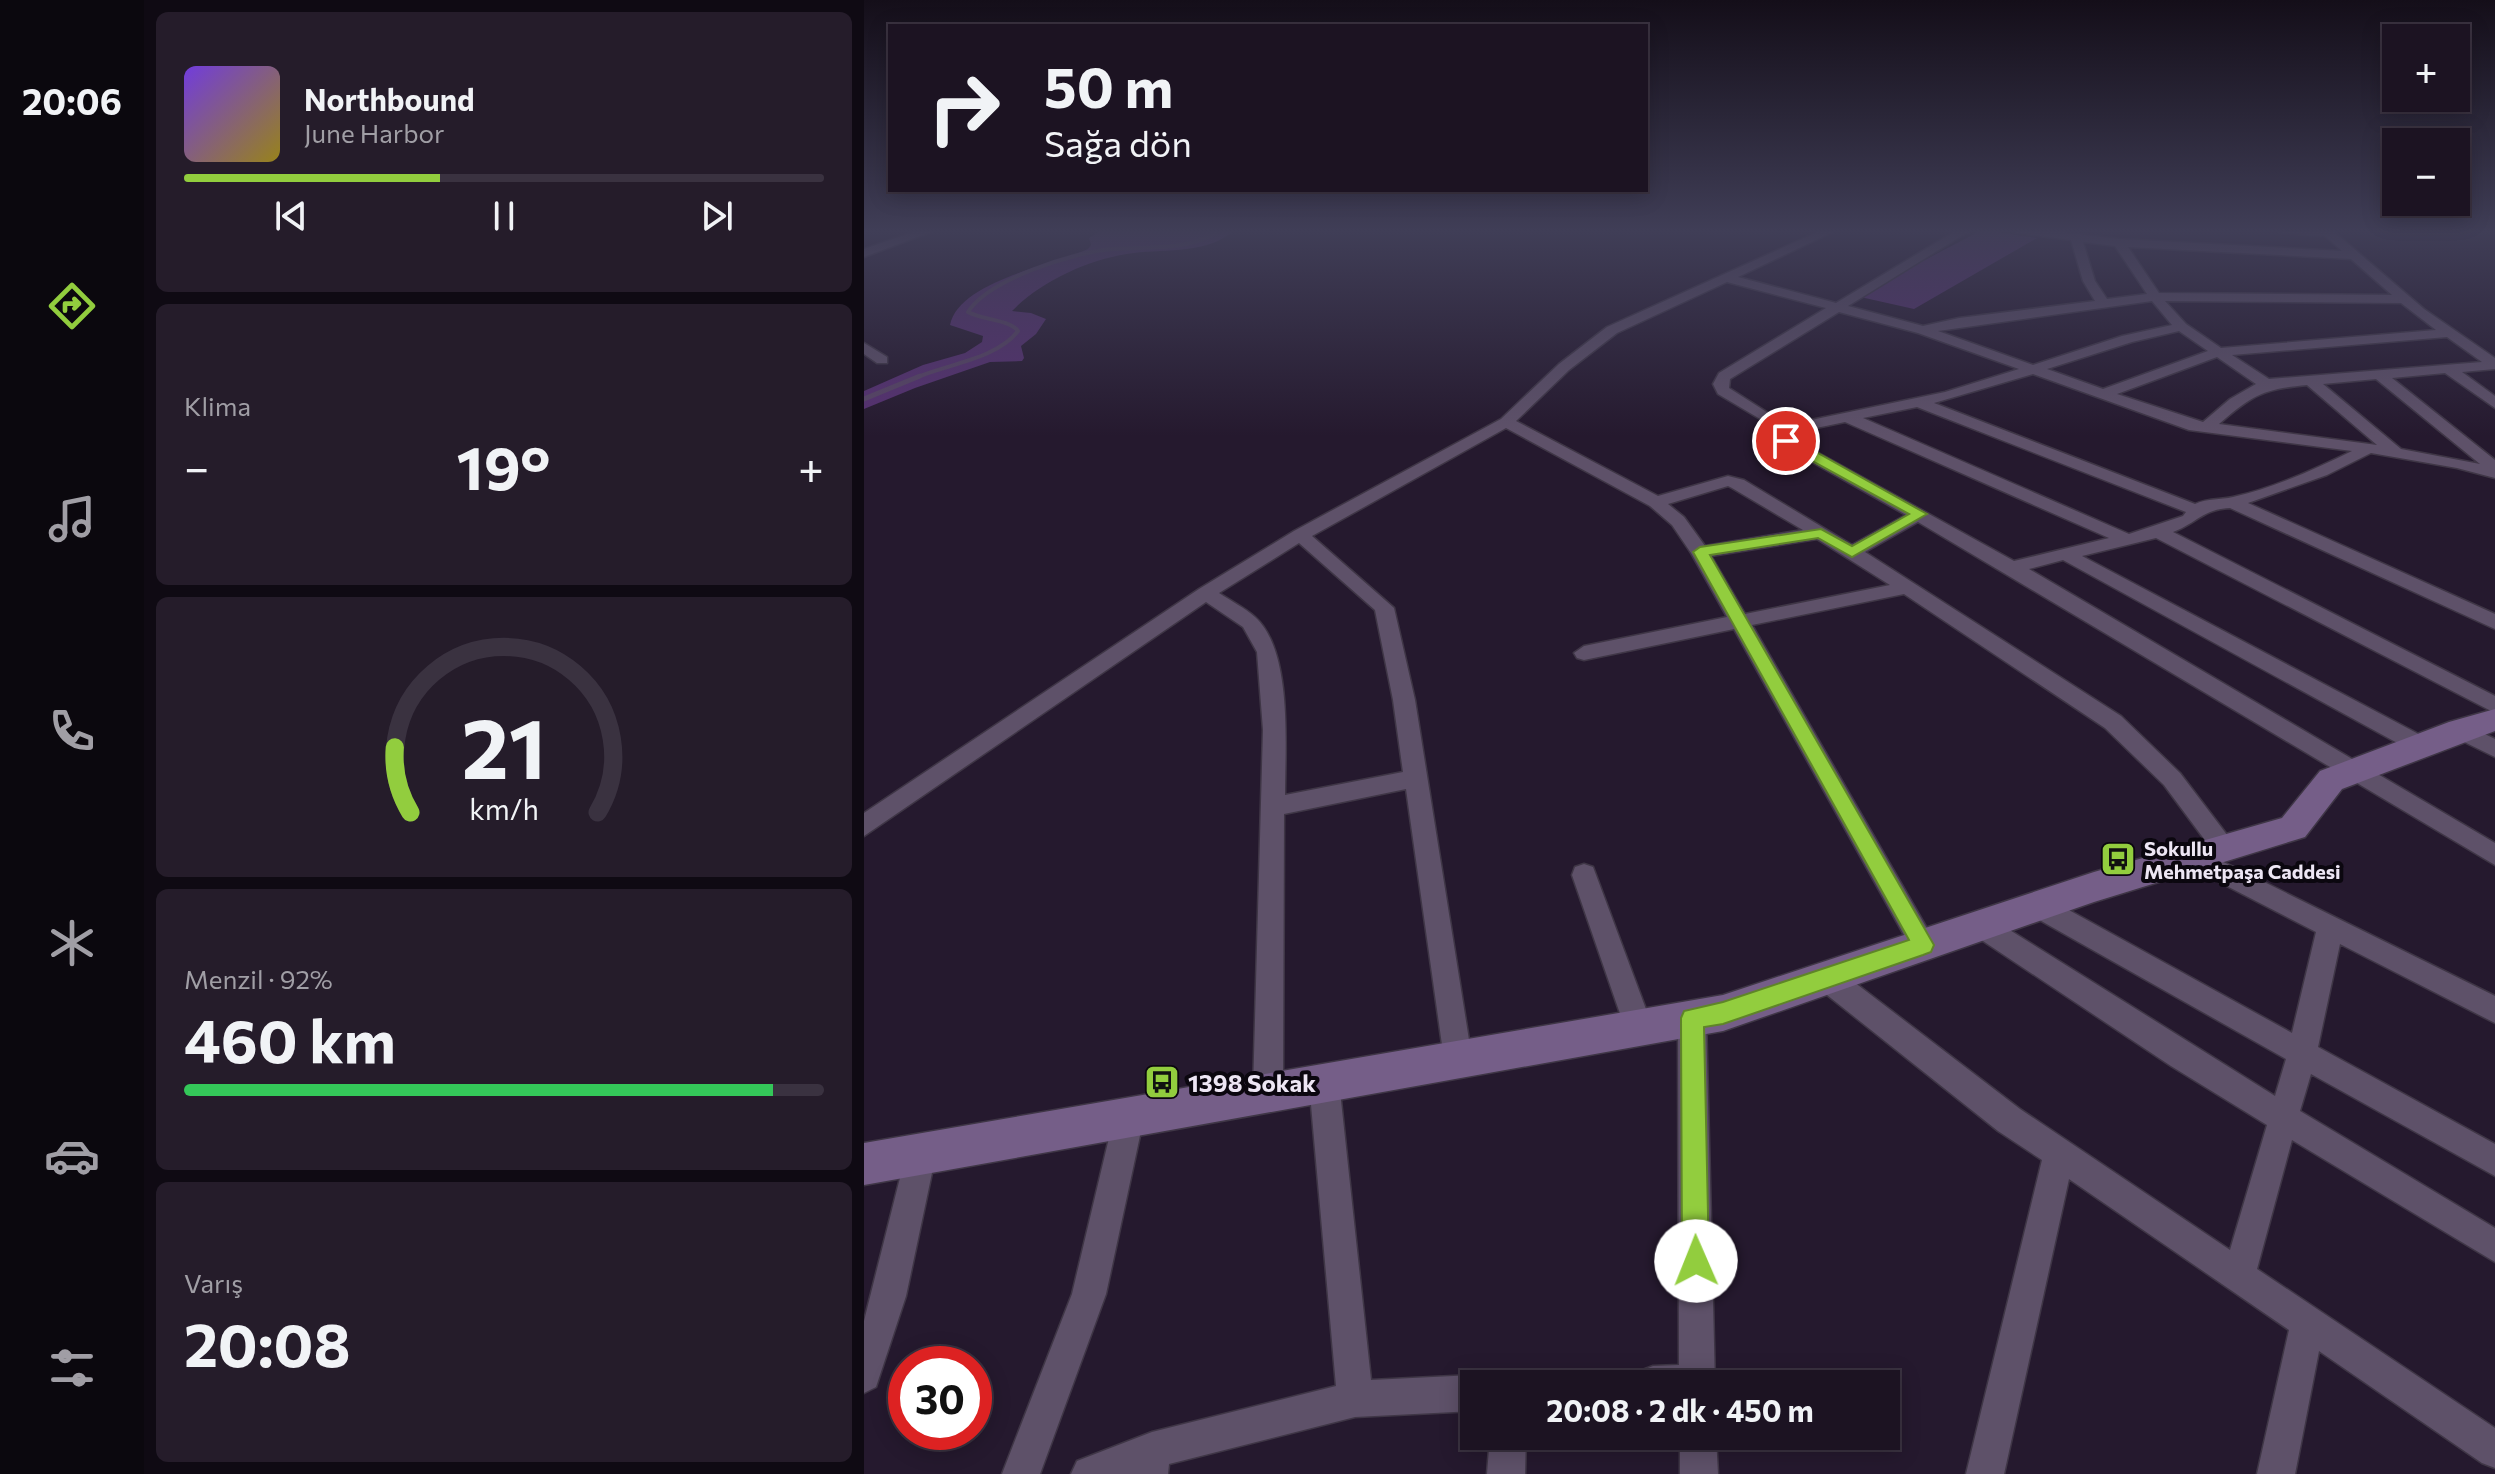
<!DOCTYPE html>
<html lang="tr">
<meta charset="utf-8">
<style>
body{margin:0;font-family:Commissioner,sans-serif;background:#251c2a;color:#f1f3f6;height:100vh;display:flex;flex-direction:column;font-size:30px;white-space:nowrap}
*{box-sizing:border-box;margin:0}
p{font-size:26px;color:#a09ea5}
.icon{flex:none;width:44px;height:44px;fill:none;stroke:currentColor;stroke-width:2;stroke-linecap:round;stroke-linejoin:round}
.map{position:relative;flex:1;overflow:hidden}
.details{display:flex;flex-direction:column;gap:12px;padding:12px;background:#0f0a13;width:720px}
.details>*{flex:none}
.guide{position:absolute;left:24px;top:24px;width:760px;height:168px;border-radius:0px;box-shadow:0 4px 20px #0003,0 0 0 2px #3a3240;background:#1c1322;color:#f1f3f6;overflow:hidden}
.buttons{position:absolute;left:1518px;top:24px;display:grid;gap:16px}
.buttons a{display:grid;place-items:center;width:88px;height:88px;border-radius:0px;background:#1c1322;box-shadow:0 4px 20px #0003,0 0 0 2px #3a3240;font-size:40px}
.speed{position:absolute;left:24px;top:1346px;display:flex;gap:16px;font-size:40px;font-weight:700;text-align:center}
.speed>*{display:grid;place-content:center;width:104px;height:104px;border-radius:50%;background:#1c1322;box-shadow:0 4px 20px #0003,0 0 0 2px #3a3240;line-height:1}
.speed .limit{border:12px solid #d22;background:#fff;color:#111}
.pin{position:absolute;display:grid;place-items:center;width:68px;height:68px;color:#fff;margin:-34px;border:4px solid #fff;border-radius:50%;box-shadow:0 2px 8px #0007}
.me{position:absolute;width:88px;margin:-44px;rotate:359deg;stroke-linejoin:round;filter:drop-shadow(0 0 6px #0008)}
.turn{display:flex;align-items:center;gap:28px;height:168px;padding:0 24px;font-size:36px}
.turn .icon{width:104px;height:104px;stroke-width:2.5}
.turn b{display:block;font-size:56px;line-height:68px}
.big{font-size:60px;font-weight:700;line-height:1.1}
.details .card{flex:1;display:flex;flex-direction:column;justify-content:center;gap:12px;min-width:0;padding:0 28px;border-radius:12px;background:#251c2a}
.details .dial{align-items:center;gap:0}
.dial svg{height:208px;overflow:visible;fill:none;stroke:#3a3240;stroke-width:7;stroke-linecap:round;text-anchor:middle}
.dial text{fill:#f1f3f6;stroke:none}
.song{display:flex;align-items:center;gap:24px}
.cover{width:96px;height:96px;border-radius:12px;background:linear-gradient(135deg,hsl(260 70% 55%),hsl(50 70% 35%))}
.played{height:8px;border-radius:4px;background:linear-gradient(90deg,#92cd3e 40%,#3a3240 40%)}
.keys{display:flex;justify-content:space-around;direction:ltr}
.heat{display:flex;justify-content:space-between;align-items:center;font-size:44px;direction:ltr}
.charge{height:12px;border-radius:6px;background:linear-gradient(90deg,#34c759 92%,#3a3240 0)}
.trip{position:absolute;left:596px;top:1370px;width:440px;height:80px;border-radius:0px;background:#1c1322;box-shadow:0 4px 20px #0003,0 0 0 2px #3a3240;font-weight:700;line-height:80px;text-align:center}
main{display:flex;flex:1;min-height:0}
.menu{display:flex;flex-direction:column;width:144px;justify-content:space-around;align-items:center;background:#0b080e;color:#a09ea5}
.menu .icon{width:56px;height:56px}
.menu .current{color:#92cd3e}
.menu b{font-size:36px;color:#f1f3f6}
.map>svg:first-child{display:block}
</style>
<main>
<nav class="menu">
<b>20:06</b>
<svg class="icon current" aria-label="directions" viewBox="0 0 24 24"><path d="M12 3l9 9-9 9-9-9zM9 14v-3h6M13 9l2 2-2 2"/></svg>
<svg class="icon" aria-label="music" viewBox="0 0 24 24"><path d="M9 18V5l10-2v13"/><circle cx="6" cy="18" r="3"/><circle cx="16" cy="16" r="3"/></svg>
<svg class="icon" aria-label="phone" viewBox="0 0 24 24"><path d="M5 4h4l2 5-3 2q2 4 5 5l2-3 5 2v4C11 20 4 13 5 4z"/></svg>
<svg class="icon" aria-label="climate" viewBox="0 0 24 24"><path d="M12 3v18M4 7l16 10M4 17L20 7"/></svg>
<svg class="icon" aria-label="car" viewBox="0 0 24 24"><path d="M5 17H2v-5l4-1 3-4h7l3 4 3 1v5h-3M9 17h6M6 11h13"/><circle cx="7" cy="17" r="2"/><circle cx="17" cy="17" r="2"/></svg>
<svg class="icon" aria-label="filters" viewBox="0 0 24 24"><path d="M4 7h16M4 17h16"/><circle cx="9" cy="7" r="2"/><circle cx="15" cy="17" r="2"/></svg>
</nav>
<section class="details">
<div class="card">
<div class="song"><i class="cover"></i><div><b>Northbound</b><p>June Harbor</p></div></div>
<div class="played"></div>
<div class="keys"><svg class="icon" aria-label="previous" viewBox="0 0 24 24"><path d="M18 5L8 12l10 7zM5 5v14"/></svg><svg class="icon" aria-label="pause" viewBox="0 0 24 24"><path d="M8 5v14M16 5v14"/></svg><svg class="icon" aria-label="next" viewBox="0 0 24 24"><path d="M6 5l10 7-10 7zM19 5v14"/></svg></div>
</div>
<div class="card"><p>Klima</p>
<div class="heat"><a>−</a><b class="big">19°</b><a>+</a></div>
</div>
<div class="card dial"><svg viewBox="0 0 100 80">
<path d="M14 69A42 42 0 1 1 86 69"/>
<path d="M14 69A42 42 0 0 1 8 44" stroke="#92cd3e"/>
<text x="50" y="56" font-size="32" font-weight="700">21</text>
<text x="50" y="72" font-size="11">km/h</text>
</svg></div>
<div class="card"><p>Menzil · 92%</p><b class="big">460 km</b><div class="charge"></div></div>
<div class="card"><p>Varış</p><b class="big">20:08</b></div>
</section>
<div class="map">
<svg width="1631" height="1474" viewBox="0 0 1631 1474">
<rect width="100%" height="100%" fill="#25192e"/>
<!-- green -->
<path fill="#573072" d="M 238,230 L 370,230 C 345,254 302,249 270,253 C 228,258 178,280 148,311 L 167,313 L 182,319 L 172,334 L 157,346 L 160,358 L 158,361 L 126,362 L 51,388 L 0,409 L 0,391 L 59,365 L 101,353 L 118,342 L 119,336 L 86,325 C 95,281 189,265 224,249 L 227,245 L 225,238 Z
M 1118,230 L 1173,238 L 1050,309 L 992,296 Z"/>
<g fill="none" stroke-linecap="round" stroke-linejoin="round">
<!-- stream-far1 -->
<path stroke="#594567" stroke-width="4" d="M 51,378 C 83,364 133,359 154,331 C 144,319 118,320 104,312 C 125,279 210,252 248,249 C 285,246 324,252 356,230"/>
<!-- stream -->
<path stroke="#594567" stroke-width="5" d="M 0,399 L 56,376"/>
<!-- street casing -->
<g stroke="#3f3646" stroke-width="3">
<path id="street" d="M 55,230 L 72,230 L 0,257 L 0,249 Z
M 958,230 L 973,230 L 874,277 L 972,303 L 1093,230 L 1107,230 L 984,306 L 1059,326 L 1095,318 L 1231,301 L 1219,281 L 1207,240 L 1153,233 L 1147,230 L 1180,230 L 1255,239 L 1478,251 L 1461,236 L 1418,233 L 1412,230 L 1468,230 L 1560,309 L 1631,358 L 1631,369 L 1598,372 L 1631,396 L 1631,408 L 1581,373 L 1528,378 L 1631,460 L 1631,478 L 1593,468 L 1507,453 L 1463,475 L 1384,503 L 1631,614 L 1631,629 L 1366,508 C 1339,509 1333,523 1309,532 L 1631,696 L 1631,713 L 1292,538 L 1218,556 L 1564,739 L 1567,745 L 1564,751 L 1556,753 L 1548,751 L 1199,560 L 1165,569 L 1631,843 L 1631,865 L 1054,522 L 1001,552 L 1257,716 L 1316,773 L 1373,848 L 1370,855 L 1361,858 L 1352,855 L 1300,785 L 1241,728 L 1040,594 L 888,625 L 1068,937 L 1072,945 L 1068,953 L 1059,957 L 1050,953 L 870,629 L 720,660 L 713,658 L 710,653 L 720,646 L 863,617 L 827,553 L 808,525 L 786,506 L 642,428 L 448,536 L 530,608 L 551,700 L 608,1059 L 604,1069 L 594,1073 L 584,1069 L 580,1059 L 542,789 L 420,814 L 419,1092 L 414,1102 L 404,1107 L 394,1102 L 389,1092 L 399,730 L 393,652 L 379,627 L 342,602 L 0,836 L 0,813 L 335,589 L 430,531 L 637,419 L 695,364 L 743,327 ZM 1219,242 L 1251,246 L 1283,294 L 1243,299 L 1231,281 ZM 1264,247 L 1487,259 L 1528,295 L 1295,293 ZM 863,282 L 962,308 L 855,373 L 849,384 L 854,394 L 908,426 L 916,444 L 1042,515 L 988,545 L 880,480 L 864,476 L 794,496 L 652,421 L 705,370 L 753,333 ZM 1288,301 L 1308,325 L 1258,336 L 1169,365 L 1074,331 ZM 1301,301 L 1537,303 L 1572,330 L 1357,348 L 1322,324 ZM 975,312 L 1054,333 L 1155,369 L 1081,392 L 923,425 L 865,388 L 866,379 ZM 1315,331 L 1344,351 L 1239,389 L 1183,369 L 1268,342 ZM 1583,337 L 1618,362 L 1405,379 L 1368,355 ZM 1353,357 L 1392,384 L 1366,399 L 1339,422 L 1253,394 ZM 1169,374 L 1325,430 L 1488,451 C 1451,469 1410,488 1369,497 C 1356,500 1344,498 1331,504 L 1070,403 ZM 1512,379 L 1616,464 L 1537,449 L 1459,384 ZM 1443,385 L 1513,445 L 1355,424 C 1388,395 1399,389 1443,385 ZM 1053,407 L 1322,512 L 1319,516 L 1265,534 L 999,418 ZM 981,422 L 1245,538 L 1150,561 L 929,439 L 928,433 ZM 864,486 L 868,488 L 939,530 L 841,546 L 820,517 L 804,504 ZM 953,539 L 1026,585 L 881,614 L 847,556 ZM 435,543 L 511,610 L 529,700 L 539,772 L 421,795 C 421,748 429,651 391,617 C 381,608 367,601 355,593 Z
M 0,343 L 23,357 L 23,363 L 13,363 L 0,354 Z
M 1596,722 L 1631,739 L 1631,757 L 1588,736 L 1585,730 L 1588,724 Z
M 1329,847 L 1631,996 L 1631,1023 L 1476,944 L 1454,1047 L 1631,1144 L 1631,1176 L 1447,1074 L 1436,1111 L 1631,1228 L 1631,1262 L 1428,1140 L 1393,1269 L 1631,1428 L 1631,1468 L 1618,1463 L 1455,1351 L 1431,1474 L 1393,1474 L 1425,1330 L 1205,1179 L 1140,1474 L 1102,1474 L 1178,1160 L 1134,1131 L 953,987 L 949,978 L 953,969 L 963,965 L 973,969 L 1156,1109 L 1366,1250 L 1403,1125 L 1307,1066 L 1107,933 L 1103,925 L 1107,917 L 1116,913 L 1125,917 L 1411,1096 L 1422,1059 L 1165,914 L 1161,906 L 1165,898 L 1174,895 L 1183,898 L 1428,1033 L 1452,932 L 1320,864 L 1317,857 L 1320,850 Z
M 720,864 L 729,867 L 732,875 L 789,1028 L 785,1038 L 775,1042 L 765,1038 L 761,1028 L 708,875 L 711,867 Z
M 828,1005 L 838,1009 L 842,1018 L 851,1384 L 771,1384 L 776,1371 L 789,1366 L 815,1365 L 814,1018 L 818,1009 Z
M 460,1067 L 470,1072 L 475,1082 L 507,1380 L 610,1375 L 624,1384 L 610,1384 L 610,1411 L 491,1417 L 305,1464 L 304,1474 L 207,1474 L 213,1461 L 288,1432 L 472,1386 L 445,1082 L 450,1072 Z
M 265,1102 L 276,1106 L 280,1117 L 242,1294 L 176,1474 L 138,1474 L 208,1294 L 250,1117 L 254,1106 Z
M 57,1139 L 68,1143 L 72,1154 L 42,1296 L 12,1387 L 0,1393 L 0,1321 L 42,1154 L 46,1143 Z
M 626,1436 L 662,1436 L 661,1474 L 623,1474 Z
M 816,1436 L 852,1436 L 854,1474 L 816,1474 Z"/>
</g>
<!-- secondary casing -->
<g stroke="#3f3646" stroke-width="3">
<path id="secondary" d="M 1631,709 L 1631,731 L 1478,789 L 1441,837 L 1230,902 L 859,1031 L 0,1185 L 0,1143 L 859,995 L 1230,872 L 1418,818 L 1456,771 L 1585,722 Z"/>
</g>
<!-- street -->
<use href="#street" fill="#5e5169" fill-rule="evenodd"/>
<!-- secondary -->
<use href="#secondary" fill="#755e88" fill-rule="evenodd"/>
</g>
<!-- sky -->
<linearGradient id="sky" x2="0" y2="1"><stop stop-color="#140e19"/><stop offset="0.53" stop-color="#403e57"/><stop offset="1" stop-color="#403e57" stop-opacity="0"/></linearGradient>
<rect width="1631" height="436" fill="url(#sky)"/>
<!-- route -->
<path fill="#92cd3e" stroke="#5f8528" stroke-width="2" d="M 917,438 L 927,438 L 1063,514 L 988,557 L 954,538 L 846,555 L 1070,945 L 1067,952 L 1059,955 L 859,1024 L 840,1027 L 845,1261 L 841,1270 L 832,1274 L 822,1270 L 818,1261 L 817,1018 L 820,1011 L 859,1002 L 1045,940 L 829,552 L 836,547 L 957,529 L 988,546 L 1045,514 L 917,444 Z"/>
<!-- icons -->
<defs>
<g id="bus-square" transform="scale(1.8)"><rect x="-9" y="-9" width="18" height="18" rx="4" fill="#92cd3e" stroke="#0b070f"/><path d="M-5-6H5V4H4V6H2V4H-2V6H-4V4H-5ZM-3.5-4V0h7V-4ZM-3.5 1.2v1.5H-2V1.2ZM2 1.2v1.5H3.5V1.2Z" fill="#111"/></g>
</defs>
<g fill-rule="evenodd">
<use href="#bus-square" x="1254" y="859"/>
<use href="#bus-square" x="298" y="1082"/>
</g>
<g text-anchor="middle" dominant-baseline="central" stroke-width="8" stroke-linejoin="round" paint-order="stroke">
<!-- poi labels -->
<g font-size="20" font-weight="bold" fill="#ede6f4" stroke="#0b070f" text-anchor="start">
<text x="1280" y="848">Sokullu<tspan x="1280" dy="23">Mehmetpaşa Caddesi</tspan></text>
</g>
<!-- near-poi labels -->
<g font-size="24" font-weight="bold" fill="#ede6f4" stroke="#0b070f" text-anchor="start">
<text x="324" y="1082">1398 Sokak</text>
</g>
</g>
</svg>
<div class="buttons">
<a>+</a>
<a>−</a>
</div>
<div class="speed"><div class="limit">30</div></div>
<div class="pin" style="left:922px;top:441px;background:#d93025"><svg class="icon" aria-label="arrive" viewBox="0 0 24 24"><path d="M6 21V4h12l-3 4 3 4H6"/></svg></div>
<svg class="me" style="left:832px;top:1261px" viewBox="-20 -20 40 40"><circle r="19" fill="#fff"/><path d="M0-13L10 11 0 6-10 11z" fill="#92cd3e"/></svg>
<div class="trip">20:08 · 2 dk · 450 m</div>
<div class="guide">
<div class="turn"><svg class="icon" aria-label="right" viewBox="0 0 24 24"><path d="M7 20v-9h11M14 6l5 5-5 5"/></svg><div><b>50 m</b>Sağa dön</div></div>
</div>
</div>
</main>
